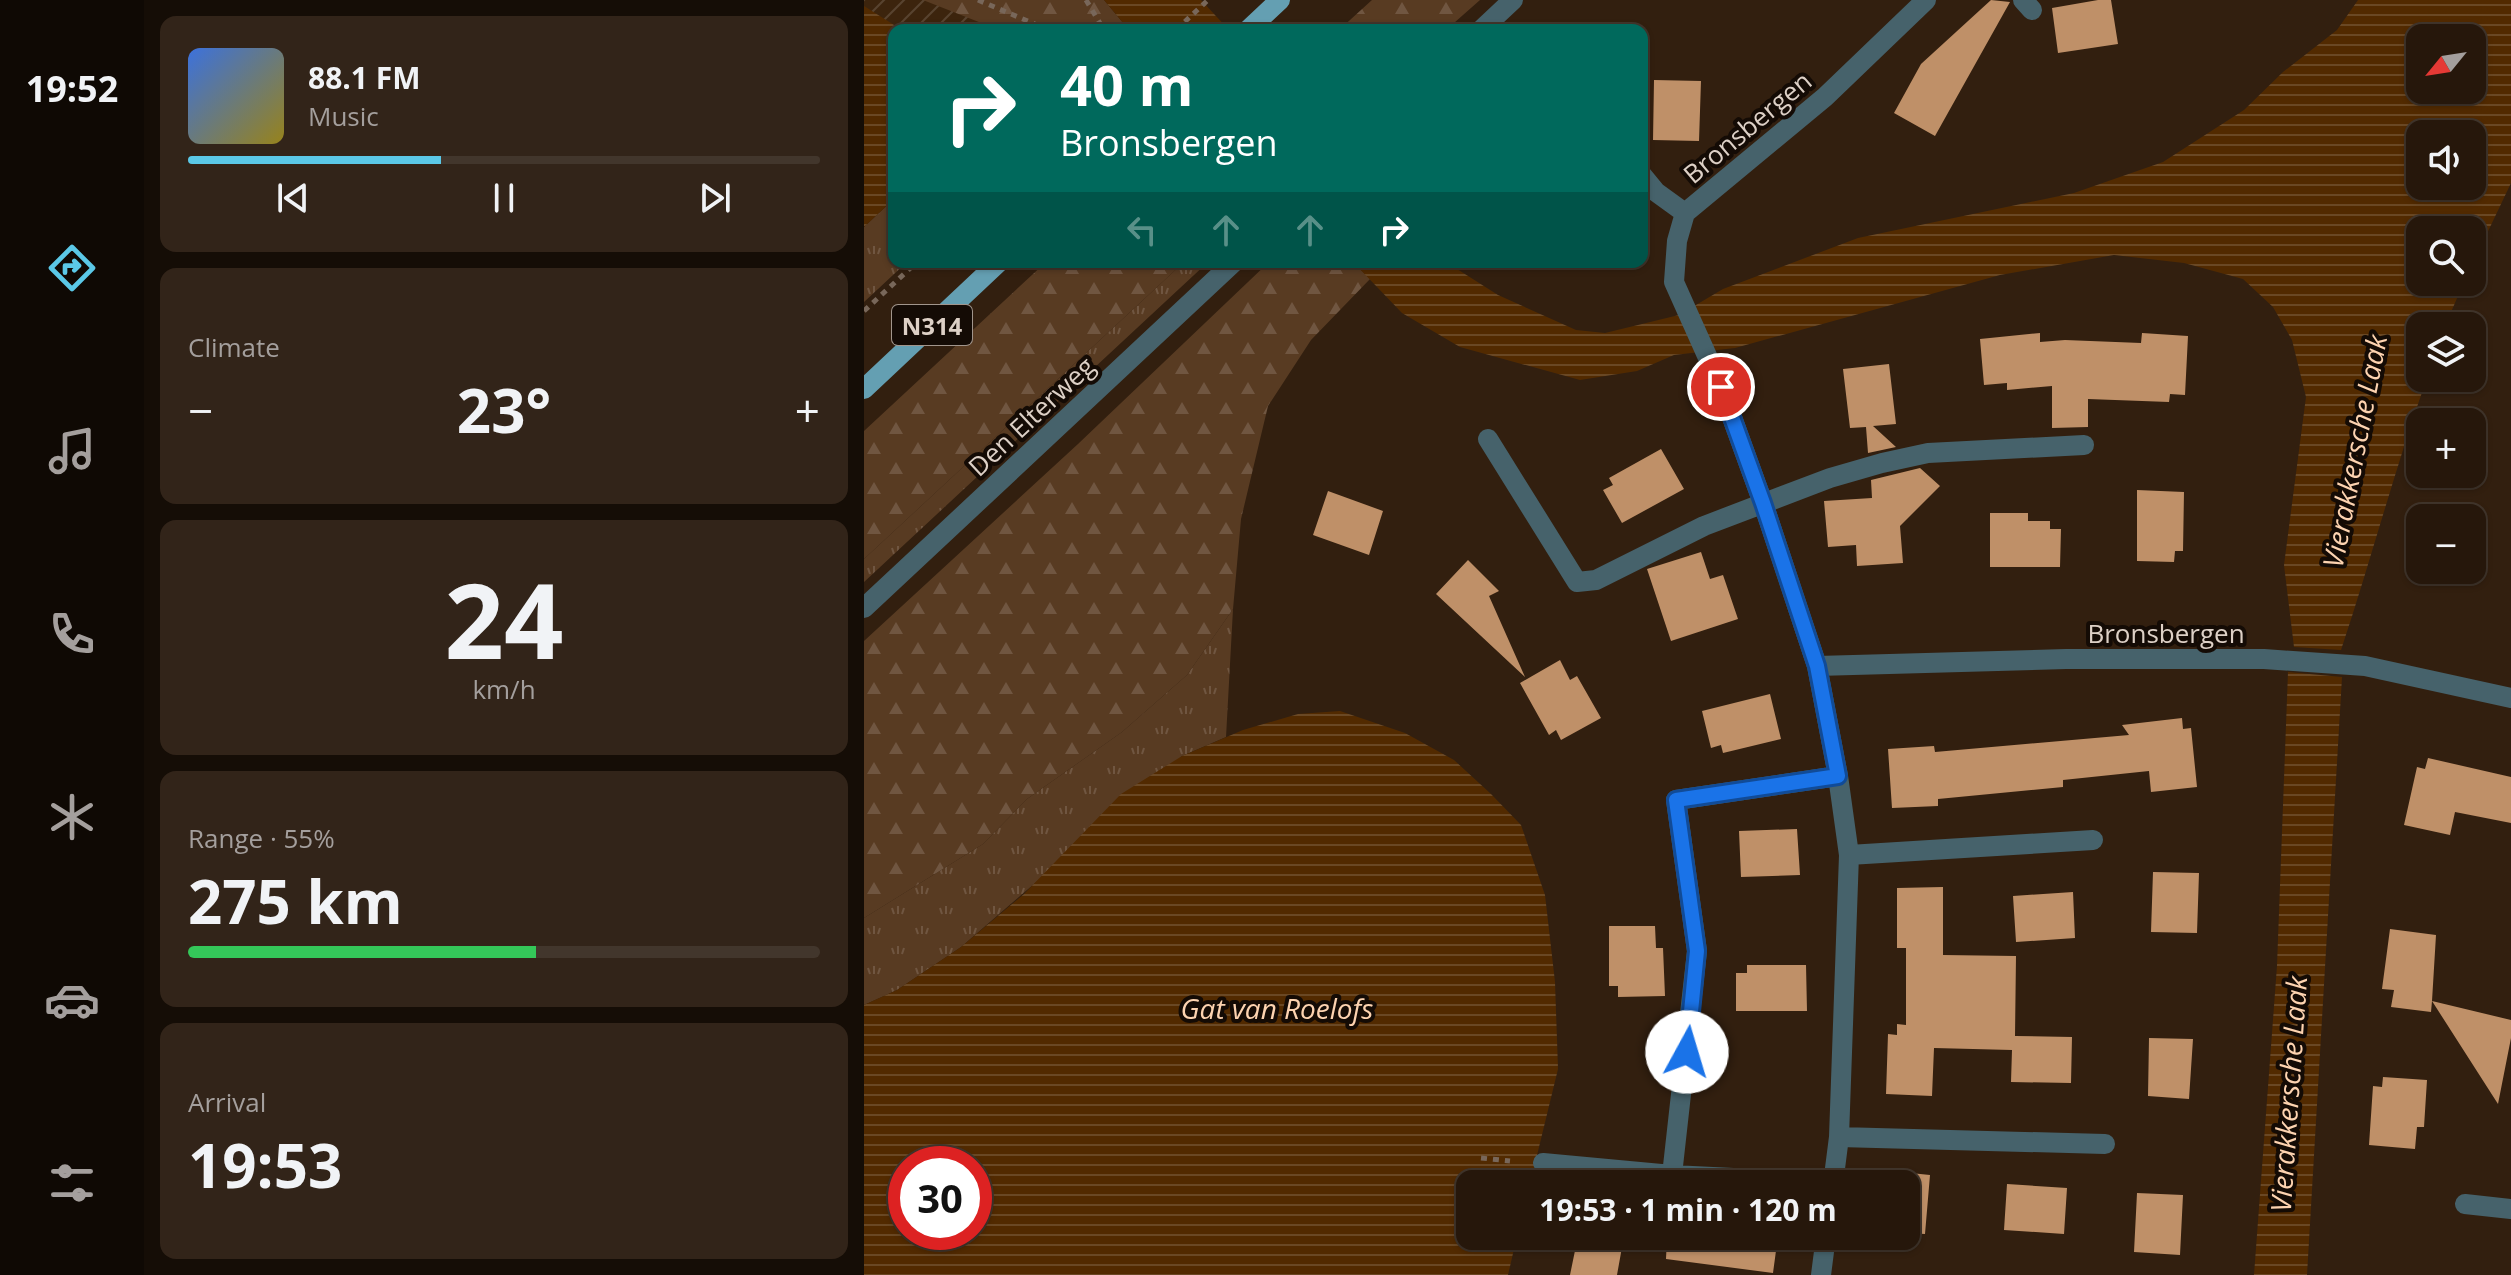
<!DOCTYPE html>
<meta charset="utf-8">
<style>
body{margin:0;font-family:"Open Sans",sans-serif;background:#322419;color:#f1f3f6;height:100vh;display:flex;flex-direction:column;font-size:30px;white-space:nowrap}
*{box-sizing:border-box;margin:0}
p{font-size:26px;color:#a49f9d}
.icon{flex:none;width:44px;height:44px;fill:none;stroke:currentColor;stroke-width:2;stroke-linecap:round;stroke-linejoin:round}
.map{position:relative;flex:1;overflow:hidden}
.panel{display:flex;flex-direction:column;gap:16px;padding:16px;background:#150d06;width:720px}
.panel>*{flex:none}
.banner{position:absolute;left:24px;top:24px;width:760px;height:244px;border-radius:16px;box-shadow:0 2px 6px #0004,0 0 0 2px #42362c;background:#00695c;color:#fff;overflow:hidden}
.needle{width:52px;rotate:240deg}
.controls{position:absolute;left:1542px;top:24px;display:grid;gap:16px}
.controls a{display:grid;place-items:center;width:80px;height:80px;border-radius:16px;background:#26170b;box-shadow:0 2px 6px #0004,0 0 0 2px #42362c;font-size:40px}
.speed{position:absolute;left:24px;top:1146px;display:flex;gap:16px;font-size:40px;font-weight:700;text-align:center}
.speed>*{display:grid;place-content:center;width:104px;height:104px;border-radius:50%;background:#26170b;box-shadow:0 2px 6px #0004,0 0 0 2px #42362c;line-height:1}
.speed .limit{border:12px solid #d22;background:#fff;color:#111}
.pin{position:absolute;display:grid;place-items:center;width:68px;height:68px;color:#fff;margin:-34px;border:4px solid #fff;border-radius:50%;box-shadow:0 2px 8px #0007}
.me{position:absolute;width:88px;margin:-44px;rotate:6deg;stroke-linejoin:round;filter:drop-shadow(0 0 6px #0008)}
.turn{display:flex;align-items:center;gap:28px;height:168px;padding:0 40px;font-size:36px}
.turn .icon{width:104px;height:104px;stroke-width:2.5}
.turn b{display:block;font-size:56px;line-height:68px}
.lanes{display:flex;align-items:center;height:76px;padding:0 40px;background:#0003;justify-content:center;gap:40px;direction:ltr}
.lanes .off{opacity:.35}
.big{font-size:60px;font-weight:700;line-height:1.1}
.panel .widget{flex:1;display:flex;flex-direction:column;justify-content:center;gap:12px;min-width:0;padding:0 28px;border-radius:16px;background:#322419}
.panel .dial{align-items:center;gap:0}
.dial b{font-size:104px;line-height:1}
.song{display:flex;align-items:center;gap:24px}
.cover{width:96px;height:96px;border-radius:12px;background:linear-gradient(135deg,hsl(220 70% 55%),hsl(50 70% 35%))}
.played{height:8px;border-radius:4px;background:linear-gradient(90deg,#5bc8e7 40%,#42362c 40%)}
.keys{display:flex;justify-content:space-around;direction:ltr}
.heat{display:flex;justify-content:space-between;align-items:center;font-size:44px;direction:ltr}
.charge{height:12px;border-radius:6px;background:linear-gradient(90deg,#34c759 55%,#42362c 0)}
.trip{position:absolute;left:592px;top:1170px;width:464px;height:80px;border-radius:16px;background:#26170b;box-shadow:0 2px 6px #0004,0 0 0 2px #42362c;font-weight:700;line-height:80px;text-align:center}
main{display:flex;flex:1;min-height:0}
.tab-bar{display:flex;flex-direction:column;width:144px;justify-content:space-around;align-items:center;background:#0f0904;color:#a49f9d}
.tab-bar .icon{width:56px;height:56px}
.tab-bar .active{color:#5bc8e7}
.tab-bar b{font-size:36px;color:#f1f3f6}
.map>svg:first-child{display:block}
</style>
<main>
<nav class="tab-bar">
<b>19:52</b>
<svg class="icon active" aria-label="directions" viewBox="0 0 24 24"><path d="M12 3l9 9-9 9-9-9zM9 14v-3h6M13 9l2 2-2 2"/></svg>
<svg class="icon" aria-label="music" viewBox="0 0 24 24"><path d="M9 18V5l10-2v13"/><circle cx="6" cy="18" r="3"/><circle cx="16" cy="16" r="3"/></svg>
<svg class="icon" aria-label="phone" viewBox="0 0 24 24"><path d="M5 4h4l2 5-3 2q2 4 5 5l2-3 5 2v4C11 20 4 13 5 4z"/></svg>
<svg class="icon" aria-label="climate" viewBox="0 0 24 24"><path d="M12 3v18M4 7l16 10M4 17L20 7"/></svg>
<svg class="icon" aria-label="car" viewBox="0 0 24 24"><path d="M5 17H2v-5l4-1 3-4h7l3 4 3 1v5h-3M9 17h6M6 11h13"/><circle cx="7" cy="17" r="2"/><circle cx="17" cy="17" r="2"/></svg>
<svg class="icon" aria-label="filters" viewBox="0 0 24 24"><path d="M4 7h16M4 17h16"/><circle cx="9" cy="7" r="2"/><circle cx="15" cy="17" r="2"/></svg>
</nav>
<section class="panel">
<div class="widget">
<div class="song"><i class="cover"></i><div><b>88.1 FM</b><p>Music</p></div></div>
<div class="played"></div>
<div class="keys"><svg class="icon" aria-label="previous" viewBox="0 0 24 24"><path d="M18 5L8 12l10 7zM5 5v14"/></svg><svg class="icon" aria-label="pause" viewBox="0 0 24 24"><path d="M8 5v14M16 5v14"/></svg><svg class="icon" aria-label="next" viewBox="0 0 24 24"><path d="M6 5l10 7-10 7zM19 5v14"/></svg></div>
</div>
<div class="widget"><p>Climate</p>
<div class="heat"><a>−</a><b class="big">23°</b><a>+</a></div>
</div>
<div class="widget dial"><b>24</b><p>km/h</p></div>
<div class="widget"><p>Range · 55%</p><b class="big">275 km</b><div class="charge"></div></div>
<div class="widget"><p>Arrival</p><b class="big">19:53</b></div>
</section>
<div class="map">
<svg width="1647" height="1275" viewBox="0 0 1647 1275">
<defs>
<pattern id="industrial-furrows" width="10" height="10" patternUnits="userSpaceOnUse" patternTransform="scale(2)"><rect width="10" height="10" fill="#3c240d"/><path d="M-1 1l2-2M0 10L10 0M9 11l2-2" fill="none" stroke="#58432f"/></pattern>
<pattern id="grass-tufts" width="24" height="20" patternUnits="userSpaceOnUse" patternTransform="scale(2)"><rect width="24" height="20" fill="#583b22"/><path d="M3 7l-1-3M5 7V3M7 7l1-3M15 17l-1-3M17 17v-4M19 17l1-3" fill="none" stroke="#705641"/></pattern>
<pattern id="forest-firs" width="22" height="20" patternUnits="userSpaceOnUse" patternTransform="scale(2)"><rect width="22" height="20" fill="#583b22"/><path d="M5 1l3.5 6h-7zM16 11l3.5 6h-7z" fill="#705641"/></pattern>
<pattern id="water-rules" width="6" height="5" patternUnits="userSpaceOnUse" patternTransform="scale(2)"><rect width="6" height="5" fill="#522a00"/><path d="M0 2.5h6" fill="none" stroke="#6a4824"/></pattern>
</defs>
<rect width="100%" height="100%" fill="#321f0f"/>
<!-- industrial -->
<path fill="url(#industrial-furrows)" d="M 0,0 L 176,0 L 145,30 L 30,30 L 0,171 Z"/>
<!-- grass -->
<path fill="url(#grass-tufts)" d="M 30,199 L 30,262 L 43,262 L 0,302 L 0,227 Z
M 320,262 L 344,262 L 0,582 L 0,559 Z
M 369,609 L 362,737 L 318,756 L 97,947 L 33,990 L 0,1005 L 0,918 L 119,844 L 163,799 L 258,732 L 323,675 Z"/>
<!-- forest -->
<path fill="url(#forest-firs)" d="M 59,0 L 240,0 L 265,30 L 160,30 L 125,26 Z
M 508,0 L 616,0 L 582,30 L 475,30 Z
M 182,262 L 320,262 L 0,559 L 0,431 Z
M 405,262 L 489,262 L 506,279 L 447,340 L 404,406 L 377,519 L 369,609 L 323,675 L 258,732 L 163,799 L 119,844 L 0,918 L 0,641 L 214,444 Z"/>
<!-- water -->
<path fill="url(#water-rules)" fill-rule="evenodd" d="M 240,0 L 337,0 L 365,30 L 265,30 Z
M 1494,0 L 1647,0 L 1647,183 L 1608,265 L 1608,230 L 1556,230 L 1556,282 L 1600,282 L 1581,326 L 1556,326 L 1556,378 L 1563,378 C 1531,468 1507,560 1477,650 L 1430,647 L 1420,565 L 1442,397 L 1428,340 L 1409,307 L 1379,279 L 1320,263 L 1250,255 L 1136,275 L 871,348 L 810,355 L 773,371 L 716,380 L 596,347 L 538,313 L 489,262 L 582,262 L 634,295 L 712,330 L 741,333 L 815,315 L 859,289 L 994,238 L 1210,193 L 1299,162 L 1380,110 L 1419,72 L 1473,30 ZM 1556,38 L 1608,38 L 1608,90 L 1556,90 ZM 1556,134 L 1608,134 L 1608,186 L 1556,186 Z
M 0,6 L 38,30 L 30,30 L 30,199 L 0,227 Z
M 1424,672 L 1478,677 L 1443,1275 L 1390,1275 L 1413,966 Z
M 476,711 L 541,733 L 590,760 L 627,794 L 657,825 L 681,895 L 691,982 L 694,1069 L 666,1184 L 606,1184 L 606,1236 L 653,1236 L 644,1275 L 0,1275 L 0,1005 L 33,990 L 97,947 L 160,894 L 257,794 L 318,756 L 379,730 L 434,714 ZM 42,1164 L 110,1164 L 110,1232 L 42,1232 Z"/>
<!-- building -->
<path fill="#bf9068" d="M 1127,0 L 1146,2 L 1071,136 L 1030,113 L 1057,64 Z
M 1234,0 L 1247,0 L 1254,44 L 1194,53 L 1188,8 Z
M 790,80 L 837,81 L 835,141 L 789,140 Z
M 1176,333 L 1176,342 L 1201,340 L 1277,343 L 1278,333 L 1324,336 L 1321,395 L 1306,394 L 1305,402 L 1224,399 L 1224,427 L 1188,428 L 1188,386 L 1143,390 L 1143,383 L 1120,385 L 1116,339 Z
M 1025,364 L 1032,424 L 1009,426 L 1032,447 L 1004,453 L 1002,427 L 986,428 L 979,369 Z
M 797,449 L 820,489 L 758,523 L 739,490 L 749,485 L 745,478 Z
M 1056,468 L 1076,486 L 1036,526 L 1039,563 L 993,566 L 992,545 L 964,547 L 960,501 L 1008,498 L 1007,480 Z
M 1273,490 L 1320,492 L 1319,551 L 1311,551 L 1310,562 L 1273,561 Z
M 464,491 L 519,511 L 505,555 L 449,535 Z
M 1126,513 L 1164,513 L 1164,521 L 1186,521 L 1186,529 L 1197,529 L 1196,567 L 1126,567 Z
M 837,552 L 846,579 L 859,575 L 874,619 L 807,641 L 783,569 Z
M 604,560 L 635,591 L 625,596 L 661,677 L 572,594 Z
M 696,660 L 706,680 L 713,676 L 737,718 L 697,740 L 692,730 L 685,735 L 656,683 Z
M 906,694 L 917,739 L 859,753 L 857,745 L 847,748 L 838,711 Z
M 1318,718 L 1319,729 L 1327,728 L 1333,787 L 1287,792 L 1285,771 L 1199,780 L 1199,787 L 1074,799 L 1074,806 L 1028,808 L 1024,749 L 1070,746 L 1071,752 L 1265,735 L 1258,725 Z
M 1564,758 L 1647,777 L 1647,823 L 1591,812 L 1586,835 L 1540,825 L 1553,767 L 1561,769 Z
M 933,829 L 936,875 L 877,877 L 875,831 Z
M 1289,872 L 1335,873 L 1333,933 L 1287,932 Z
M 1079,887 L 1079,955 L 1152,956 L 1151,1036 L 1208,1037 L 1207,1083 L 1147,1082 L 1148,1050 L 1070,1048 L 1068,1096 L 1022,1094 L 1024,1034 L 1033,1035 L 1033,1024 L 1042,1025 L 1042,948 L 1033,948 L 1033,888 Z
M 1209,892 L 1211,938 L 1152,942 L 1149,896 Z
M 745,926 L 791,926 L 792,948 L 799,948 L 801,996 L 754,997 L 754,986 L 745,986 Z
M 1526,929 L 1572,935 L 1568,1001 L 1647,1020 L 1647,1038 L 1634,1104 L 1568,1001 L 1567,1012 L 1527,1007 L 1530,990 L 1518,989 Z
M 883,965 L 942,965 L 943,1011 L 872,1011 L 872,973 L 883,973 Z
M 1285,1038 L 1329,1039 L 1325,1099 L 1284,1096 Z
M 1519,1077 L 1563,1080 L 1560,1127 L 1553,1127 L 1551,1149 L 1505,1145 L 1509,1086 L 1518,1087 Z
M 1027,1171 L 1066,1175 L 1061,1234 L 1042,1233 L 1042,1184 L 1026,1184 Z
M 1143,1184 L 1203,1188 L 1200,1234 L 1140,1230 Z
M 1273,1193 L 1319,1195 L 1316,1255 L 1270,1252 Z
M 714,1236 L 760,1236 L 753,1275 L 706,1275 Z
M 803,1236 L 914,1236 L 909,1273 L 802,1259 Z"/>
<g fill="none" stroke-linecap="round" stroke-linejoin="round">
<!-- path -->
<path stroke="#78675a" stroke-width="5" stroke-dasharray="6 6" stroke-linecap="butt" d="M 114,0 L 173,25 L 177,30
M 222,0 L 240,30
M 312,30 L 344,0
M 0,311 L 53,262
M 617,1158 L 646,1161"/>
<!-- minor -->
<path stroke="#46626b" stroke-width="20" d="M 1159,0 L 1168,10
M 617,30 L 649,0
M 778,175 L 792,192 L 821,213
M 624,439 L 713,582 L 732,580 L 840,526 L 966,478 L 1018,463 L 1064,453 L 1220,445
M 0,608 L 370,262
M 953,666 L 899,503 L 857,387 L 810,282 L 813,241 L 821,213 L 961,97 L 1062,0
M 985,855 L 1229,840
M 975,1137 L 1241,1144
M 679,1163 L 808,1175 L 969,1183
M 808,1175 L 833,951 L 812,800 L 974,776
M 969,1184 L 975,1137 L 985,855 L 974,776 L 953,666 L 1202,659 L 1400,659 L 1501,666 L 1647,698
M 1601,1204 L 1647,1209
M 957,1275 L 962,1236"/>
<!-- major -->
<path stroke="#649fb2" stroke-width="20" d="M 384,30 L 416,0
M 0,389 L 135,262"/>
</g>
<g fill="none" stroke-linecap="round" stroke-linejoin="round">
<!-- route casing -->
<g stroke="#114b97" stroke-width="20">
<path id="route" d="M 823,1052 L 833,951 L 812,800 L 974,776 L 953,666 L 899,503 L 857,387"/>
</g>
<!-- route -->
<use href="#route" stroke="#1a73e8" stroke-width="14"/>
</g>
<g text-anchor="middle" dominant-baseline="central" stroke-width="8" stroke-linejoin="round" paint-order="stroke">
<!-- shield labels -->
<rect fill="#140b05" stroke="#a1958c" stroke-width="2" x="28" y="305" width="80" height="40" rx="6"/>
<g font-size="24" font-weight="bold" fill="#ddd0c6">
<text x="68" y="325">N314</text>
</g>
<!-- street labels -->
<g font-size="26" fill="#ddd0c6" stroke="#140b05">
<text transform="translate(883 127) rotate(-40)">Bronsbergen</text>
<text transform="translate(167 416) rotate(-43)">Den Elterweg</text>
<text x="1302" y="633">Bronsbergen</text>
</g>
<!-- water labels -->
<g font-size="28" font-style="italic" fill="#fdd3b0" stroke="#140b05">
<text transform="translate(1490 451) rotate(-79)">Vierakkersche Laak</text>
<text x="413" y="1008">Gat van Roelofs</text>
<text transform="translate(1424 1094) rotate(-86)">Vierakkersche Laak</text>
</g>
</g>
</svg>
<div class="controls">
<a><svg class="needle" viewBox="-14 -14 28 28"><path d="M0-13l5 13h-10z" fill="#e53935"/><path d="M0 13l5-13h-10z" fill="#a49f9d"/></svg></a>
<a><svg class="icon" aria-label="sound" viewBox="0 0 24 24"><path d="M4 9h4l5-4v14l-5-4H4zM17 9q2 3 0 6"/></svg></a>
<a><svg class="icon" aria-label="search" viewBox="0 0 24 24"><circle cx="10" cy="10" r="6"/><path d="M15 15l6 6"/></svg></a>
<a><svg class="icon" aria-label="layers" viewBox="0 0 24 24"><path d="M12 4l9 5-9 5-9-5zM3 14l9 5 9-5"/></svg></a>
<a>+</a>
<a>−</a>
</div>
<div class="speed"><div class="limit">30</div></div>
<div class="pin" style="left:857px;top:387px;background:#d93025"><svg class="icon" aria-label="arrive" viewBox="0 0 24 24"><path d="M6 21V4h12l-3 4 3 4H6"/></svg></div>
<svg class="me" style="left:823px;top:1052px" viewBox="-20 -20 40 40"><circle r="19" fill="#fff"/><path d="M0-13L10 11 0 6-10 11z" fill="#1a73e8"/></svg>
<div class="trip">19:53 · 1 min · 120 m</div>
<div class="banner">
<div class="turn"><svg class="icon" aria-label="right" viewBox="0 0 24 24"><path d="M7 20v-9h11M14 6l5 5-5 5"/></svg><div><b>40 m</b>Bronsbergen</div></div>
<div class="lanes"><svg class="icon off" aria-label="left" viewBox="0 0 24 24"><path d="M17 20v-9H6M10 6l-5 5 5 5"/></svg><svg class="icon off" aria-label="ahead" viewBox="0 0 24 24"><path d="M12 20V5M6 11l6-6 6 6"/></svg><svg class="icon off" aria-label="ahead" viewBox="0 0 24 24"><path d="M12 20V5M6 11l6-6 6 6"/></svg><svg class="icon" aria-label="right" viewBox="0 0 24 24"><path d="M7 20v-9h11M14 6l5 5-5 5"/></svg></div>
</div>
</div>
</main>
